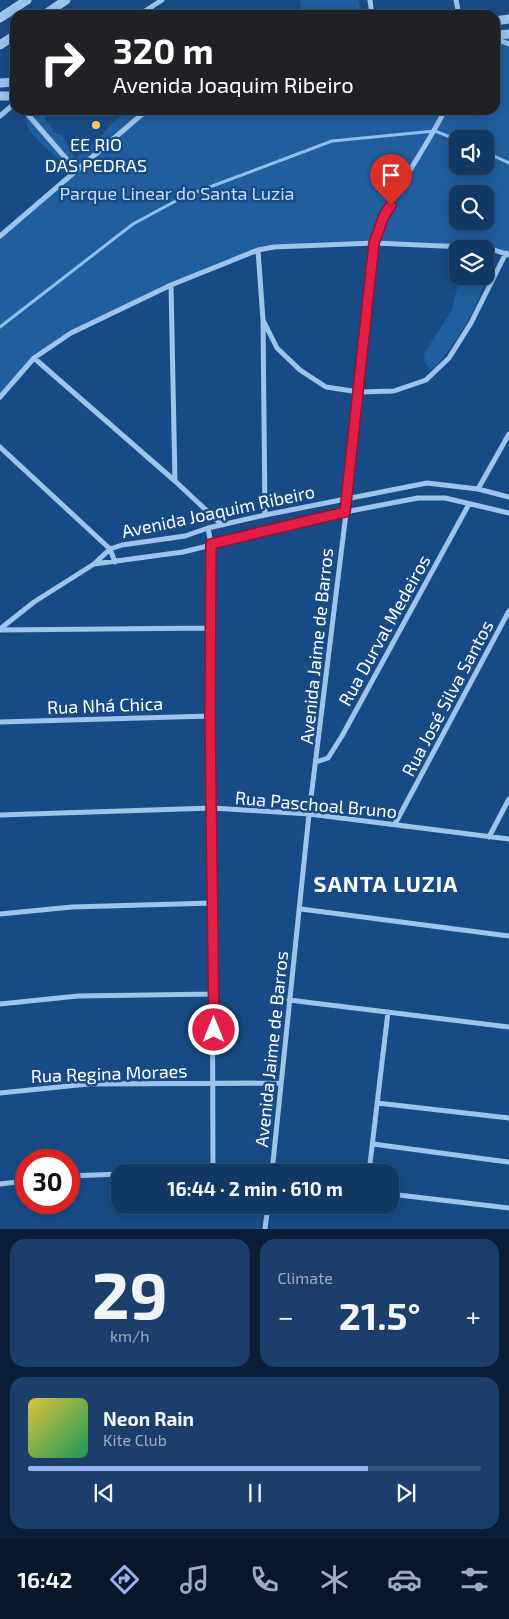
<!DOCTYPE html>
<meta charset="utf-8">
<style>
body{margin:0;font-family:"Exo 2",sans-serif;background:#1b3f6a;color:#f1f3f6;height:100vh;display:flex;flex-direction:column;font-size:19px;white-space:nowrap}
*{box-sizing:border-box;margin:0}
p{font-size:16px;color:#9cacbf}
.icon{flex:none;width:28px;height:28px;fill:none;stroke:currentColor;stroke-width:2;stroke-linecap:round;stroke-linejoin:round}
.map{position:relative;height:1229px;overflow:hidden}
.details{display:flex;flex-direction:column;gap:10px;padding:10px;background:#0a1f37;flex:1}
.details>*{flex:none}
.top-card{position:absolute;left:10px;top:10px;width:490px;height:105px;border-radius:15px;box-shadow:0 2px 12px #0003,0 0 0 1px #315278;background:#202124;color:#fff;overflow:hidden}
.controls{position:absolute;left:449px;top:130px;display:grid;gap:10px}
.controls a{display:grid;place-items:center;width:45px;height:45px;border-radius:10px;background:#123864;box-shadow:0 2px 12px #0003,0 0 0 1px #315278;font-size:25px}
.speed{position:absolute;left:15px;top:1149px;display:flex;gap:10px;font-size:25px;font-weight:700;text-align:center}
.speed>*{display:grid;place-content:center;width:65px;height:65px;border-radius:50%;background:#123864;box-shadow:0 2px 12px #0003,0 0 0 1px #315278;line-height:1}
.speed .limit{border:8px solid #d22;background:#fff;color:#111}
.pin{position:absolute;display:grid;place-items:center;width:42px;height:42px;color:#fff;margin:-51px -21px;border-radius:50% 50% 50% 0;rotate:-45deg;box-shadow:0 0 5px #0007}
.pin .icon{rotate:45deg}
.me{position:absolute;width:55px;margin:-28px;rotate:0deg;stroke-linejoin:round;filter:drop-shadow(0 0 4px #0008)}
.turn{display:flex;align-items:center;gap:18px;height:105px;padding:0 20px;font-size:22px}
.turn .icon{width:65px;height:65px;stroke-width:2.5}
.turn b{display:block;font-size:35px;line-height:42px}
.big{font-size:38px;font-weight:700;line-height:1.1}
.details .tile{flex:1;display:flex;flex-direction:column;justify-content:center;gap:8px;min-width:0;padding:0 18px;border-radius:15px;background:#1b3f6a}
.details .dial{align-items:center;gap:0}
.dial b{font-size:65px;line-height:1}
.song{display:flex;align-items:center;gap:15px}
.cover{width:60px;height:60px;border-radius:8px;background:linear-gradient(135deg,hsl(50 70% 55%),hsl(150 70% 35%))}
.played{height:5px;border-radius:2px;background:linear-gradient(90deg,#95b2f1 75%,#315278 75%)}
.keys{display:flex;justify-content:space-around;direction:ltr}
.heat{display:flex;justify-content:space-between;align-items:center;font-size:28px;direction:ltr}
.details .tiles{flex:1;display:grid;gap:10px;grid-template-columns:1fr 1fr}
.tile:last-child{grid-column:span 2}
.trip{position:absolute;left:111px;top:1164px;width:288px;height:50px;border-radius:15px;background:#123864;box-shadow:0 2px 12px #0003,0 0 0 1px #315278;font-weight:700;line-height:50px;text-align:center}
.tabs{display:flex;height:80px;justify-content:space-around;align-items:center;background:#071628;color:#9cacbf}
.tabs .icon{width:35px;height:35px}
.tabs .on{color:#95b2f1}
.tabs b{font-size:22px;color:#f1f3f6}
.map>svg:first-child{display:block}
</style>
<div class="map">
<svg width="509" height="1229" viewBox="0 0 509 1229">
<rect width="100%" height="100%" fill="#184b85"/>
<!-- green -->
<path fill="#215e9f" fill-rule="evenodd" d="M 300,0 L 359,0 L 361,15 L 302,15 Z
M 509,30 L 509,255 L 493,250 C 484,297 466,330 436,366 L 430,369 C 424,364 423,360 425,352 L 452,310 L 458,284 L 464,276 L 485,276 L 485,249 L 374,243 L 258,250 L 171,285 L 71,333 L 34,358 L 0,397 L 0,236 L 67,178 L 70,171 C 57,152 22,137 25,110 L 51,110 L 45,118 L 54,132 L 63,136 L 71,153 L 76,157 C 101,145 111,110 142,110 L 133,119 L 147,110 L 495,110 L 495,32 ZM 458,139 L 485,139 L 485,166 L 458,166 ZM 458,194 L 485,194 L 485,221 L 458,221 Z"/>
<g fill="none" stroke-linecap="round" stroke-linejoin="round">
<!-- stream -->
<path stroke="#91c0ef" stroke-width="3" d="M 485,152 L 509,163
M 0,327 L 133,224 L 183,197 L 332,141 L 435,131 L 458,140"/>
<!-- minor -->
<path stroke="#9ec4ec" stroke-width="5" d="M 370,0 L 372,15
M 456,0 L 459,15
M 139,15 L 162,0
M 495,39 L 509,44
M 24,110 L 76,170
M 0,116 L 15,103
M 0,236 L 147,110
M 258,250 L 263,320 L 265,515
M 171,285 L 175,481
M 263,320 L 277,348 L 300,370 L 326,387 L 359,392 L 394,391 L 426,380 L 449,358 L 471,323 L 506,253
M 34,358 L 175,481 L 222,525
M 0,397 L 34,358 L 71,333 L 171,285 L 258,250 L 274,247 L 374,243 L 488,248 L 509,255
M 0,447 L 110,549 L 115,562
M 478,489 L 509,434
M 208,528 L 211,544 L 213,1172
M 94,564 L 183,552 L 345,512 L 418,498 L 445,498 L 509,513
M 0,629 L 34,602 L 94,564 L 110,549 L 122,545 L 185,536 L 208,528 L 265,515 L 427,483 L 478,489 L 509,497
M 0,630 L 210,628
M 0,722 L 210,716
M 316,762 L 328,758 L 342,736 L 469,504
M 0,815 L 212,808 L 309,814 L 509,839
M 395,824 L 509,611
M 489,837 L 509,799
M 301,909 L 509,936
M 0,914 L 72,907 L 213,903
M 289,1000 L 509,1027
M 0,1004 L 78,996 L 214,994
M 0,1093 L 88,1084 L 280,1083
M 377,1103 L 509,1118
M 373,1144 L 508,1162
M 272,1172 L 309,814 L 348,497 L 374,243 C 388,198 423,154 445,110
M 369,1172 L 388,1012
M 69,1176 L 120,1174
M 0,1184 L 26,1181
M 390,1194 L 509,1208
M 265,1229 L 268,1205"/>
<!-- tertiary -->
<path stroke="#9ec4ec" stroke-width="9" d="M 44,15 L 66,0
M 0,18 L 27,0
M 495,21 L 509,19
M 495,35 L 509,34
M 0,45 L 15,35
M 0,83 L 15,82
M 0,96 L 15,96"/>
</g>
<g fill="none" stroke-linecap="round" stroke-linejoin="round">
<!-- route casing -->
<g stroke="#92132f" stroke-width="12">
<path id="route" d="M 214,1030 L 210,716 L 211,544 L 345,512 L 374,243 L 384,216 L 391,205"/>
</g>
<!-- route -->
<use href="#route" stroke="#e11d48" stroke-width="9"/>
</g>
<!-- markers -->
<circle fill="#ffca5a" stroke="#184b85" stroke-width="2" cx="96" cy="125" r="5"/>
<g text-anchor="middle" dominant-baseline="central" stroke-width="5" stroke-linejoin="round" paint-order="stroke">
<!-- poi labels -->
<g font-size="18" fill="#fff" stroke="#184b85">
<text x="96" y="144">EE RIO<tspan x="96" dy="21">DAS PEDRAS</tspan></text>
</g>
<!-- park labels -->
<g font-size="18" fill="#c3def9" stroke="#184b85">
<text x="177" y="193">Parque Linear do Santa Luzia</text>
</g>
<!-- street labels -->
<g font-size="18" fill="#fff" stroke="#184b85">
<text transform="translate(218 511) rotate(-12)">Avenida Joaquim Ribeiro</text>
<text transform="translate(384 630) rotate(-61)">Rua Durval Medeiros</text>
<text transform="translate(316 646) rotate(-84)">Avenida Jaime de Barros</text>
<text transform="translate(447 698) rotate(-62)">Rua José Silva Santos</text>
<text transform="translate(105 705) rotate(-2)">Rua Nhá Chica</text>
<text transform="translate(316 804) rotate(5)">Rua Paschoal Bruno</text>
<text transform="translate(271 1049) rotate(-84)">Avenida Jaime de Barros</text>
<text transform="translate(109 1073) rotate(-2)">Rua Regina Moraes</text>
</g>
<!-- district labels -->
<g font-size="22" font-weight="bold" letter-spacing="1" fill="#fff" stroke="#184b85">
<text x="386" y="883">SANTA LUZIA</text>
</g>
</g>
</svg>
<div class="controls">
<a><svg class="icon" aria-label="sound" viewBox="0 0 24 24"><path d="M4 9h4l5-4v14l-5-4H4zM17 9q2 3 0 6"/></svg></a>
<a><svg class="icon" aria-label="search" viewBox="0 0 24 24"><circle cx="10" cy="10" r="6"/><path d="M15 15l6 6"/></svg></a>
<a><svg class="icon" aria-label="layers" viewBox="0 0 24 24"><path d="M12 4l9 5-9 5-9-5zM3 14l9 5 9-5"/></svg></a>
</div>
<div class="speed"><div class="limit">30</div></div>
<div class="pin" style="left:391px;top:205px;background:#d93025"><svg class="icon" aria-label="arrive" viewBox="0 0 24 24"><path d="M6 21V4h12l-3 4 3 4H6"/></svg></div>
<svg class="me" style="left:214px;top:1030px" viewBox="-20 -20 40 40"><circle r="17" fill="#e11d48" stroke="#fff" stroke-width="3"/><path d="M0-11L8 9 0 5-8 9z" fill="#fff"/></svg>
<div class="trip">16:44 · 2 min · 610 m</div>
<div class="top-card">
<div class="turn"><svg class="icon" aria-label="right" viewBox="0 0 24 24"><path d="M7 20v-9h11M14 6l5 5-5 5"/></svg><div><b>320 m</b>Avenida Joaquim Ribeiro</div></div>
</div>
</div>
<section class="details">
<div class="tiles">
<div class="tile dial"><b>29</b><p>km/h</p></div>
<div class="tile"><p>Climate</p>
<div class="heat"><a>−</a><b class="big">21.5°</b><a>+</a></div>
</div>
<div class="tile">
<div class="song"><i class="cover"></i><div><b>Neon Rain</b><p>Kite Club</p></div></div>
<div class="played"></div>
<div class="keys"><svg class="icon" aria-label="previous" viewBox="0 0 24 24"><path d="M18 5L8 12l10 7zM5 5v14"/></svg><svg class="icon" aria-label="pause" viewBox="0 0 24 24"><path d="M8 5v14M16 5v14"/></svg><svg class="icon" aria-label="next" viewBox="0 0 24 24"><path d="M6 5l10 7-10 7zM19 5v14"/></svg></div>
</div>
</div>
</section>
<nav class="tabs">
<b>16:42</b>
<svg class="icon on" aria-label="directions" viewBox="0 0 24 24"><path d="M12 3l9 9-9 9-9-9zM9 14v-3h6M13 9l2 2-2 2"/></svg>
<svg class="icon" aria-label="music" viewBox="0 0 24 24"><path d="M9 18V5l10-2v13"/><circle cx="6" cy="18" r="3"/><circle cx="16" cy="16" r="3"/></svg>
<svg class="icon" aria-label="phone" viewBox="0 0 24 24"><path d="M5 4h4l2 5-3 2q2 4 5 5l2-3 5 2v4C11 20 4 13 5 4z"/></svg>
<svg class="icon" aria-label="climate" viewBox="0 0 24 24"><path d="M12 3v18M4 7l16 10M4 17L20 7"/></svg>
<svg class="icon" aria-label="car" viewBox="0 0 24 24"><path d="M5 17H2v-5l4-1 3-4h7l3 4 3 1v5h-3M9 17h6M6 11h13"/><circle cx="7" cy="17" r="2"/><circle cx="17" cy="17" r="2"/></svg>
<svg class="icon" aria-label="filters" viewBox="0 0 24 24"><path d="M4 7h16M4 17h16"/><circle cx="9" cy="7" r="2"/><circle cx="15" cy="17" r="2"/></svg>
</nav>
